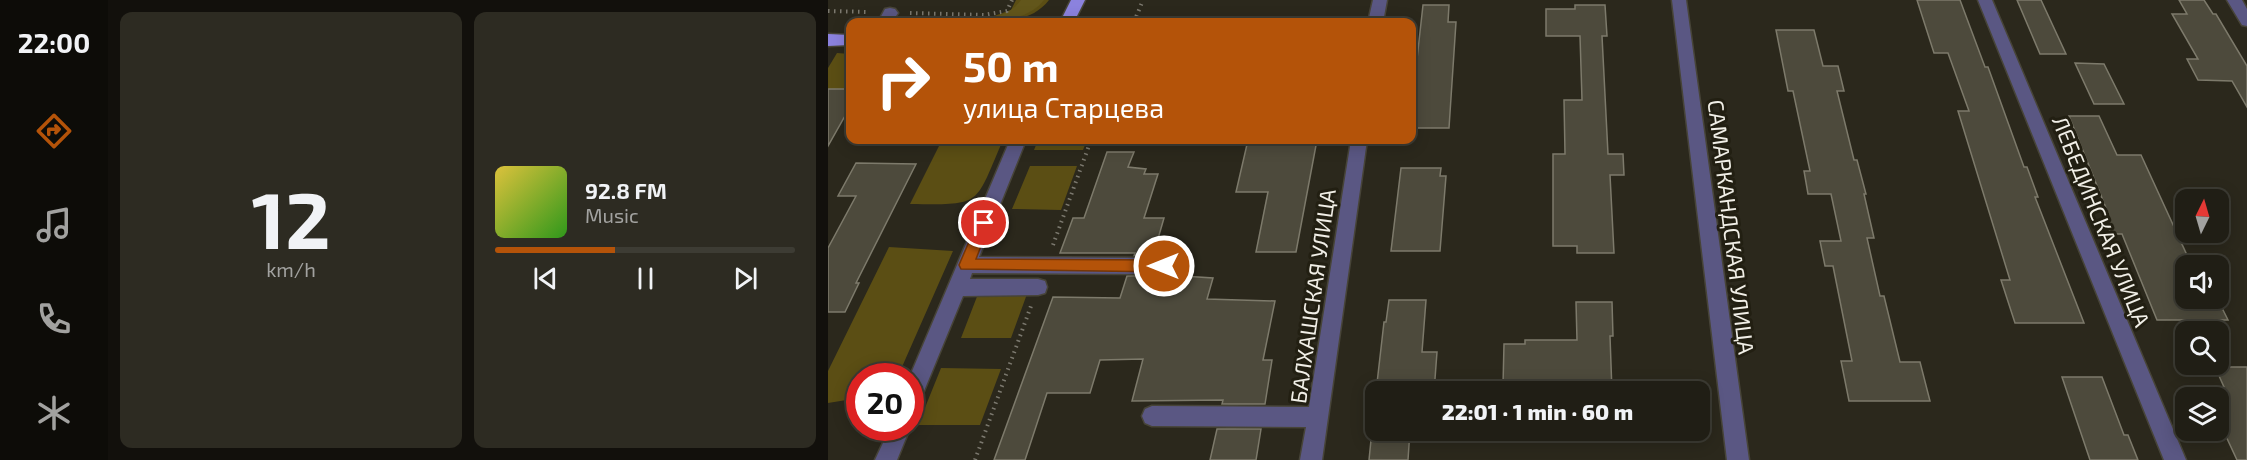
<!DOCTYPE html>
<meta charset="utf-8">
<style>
body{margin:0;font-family:"Exo 2",sans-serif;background:#2d2b22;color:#f1f3f6;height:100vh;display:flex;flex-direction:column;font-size:22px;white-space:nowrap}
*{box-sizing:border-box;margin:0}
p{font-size:20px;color:#a2a2a0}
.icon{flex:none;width:33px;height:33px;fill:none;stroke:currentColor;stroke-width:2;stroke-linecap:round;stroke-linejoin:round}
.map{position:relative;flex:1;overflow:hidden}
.drawer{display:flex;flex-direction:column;gap:12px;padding:12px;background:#12100c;width:720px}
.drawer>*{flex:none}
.hud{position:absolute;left:18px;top:18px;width:570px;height:126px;border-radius:12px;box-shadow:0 3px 15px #0003,0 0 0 2px #3d3c34;background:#b45309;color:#fff;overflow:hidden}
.needle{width:39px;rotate:5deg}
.buttons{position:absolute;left:1347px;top:189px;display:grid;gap:12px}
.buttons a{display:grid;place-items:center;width:54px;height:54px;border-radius:12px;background:#201e15;box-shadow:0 3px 15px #0003,0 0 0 2px #3d3c34;font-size:30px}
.speed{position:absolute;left:18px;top:363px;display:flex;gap:12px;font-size:30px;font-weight:700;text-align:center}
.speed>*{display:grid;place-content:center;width:78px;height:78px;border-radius:50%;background:#201e15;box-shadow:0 3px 15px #0003,0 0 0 2px #3d3c34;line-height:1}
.speed .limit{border:9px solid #d22;background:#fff;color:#111}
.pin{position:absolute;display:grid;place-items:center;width:51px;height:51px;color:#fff;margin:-26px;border:3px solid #fff;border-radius:50%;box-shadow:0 2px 6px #0007}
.me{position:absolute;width:66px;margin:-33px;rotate:270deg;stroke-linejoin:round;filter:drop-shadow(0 0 4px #0008)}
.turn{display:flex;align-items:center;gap:21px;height:126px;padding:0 18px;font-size:27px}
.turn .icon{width:78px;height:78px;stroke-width:2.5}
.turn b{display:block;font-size:42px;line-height:51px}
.drawer .widget{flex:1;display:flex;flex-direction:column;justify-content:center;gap:9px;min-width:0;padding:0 21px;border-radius:12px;background:#2d2b22}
.drawer .dial{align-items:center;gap:0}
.dial b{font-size:78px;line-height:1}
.song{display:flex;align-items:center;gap:18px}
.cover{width:72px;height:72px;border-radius:9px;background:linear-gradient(135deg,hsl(50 70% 55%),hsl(110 70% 35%))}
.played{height:6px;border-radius:3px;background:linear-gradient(90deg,#b45309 40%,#3d3c34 40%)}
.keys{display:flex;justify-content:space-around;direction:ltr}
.drawer .tiles{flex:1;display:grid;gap:12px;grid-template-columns:repeat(2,1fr)}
.trip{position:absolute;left:537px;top:381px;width:345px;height:60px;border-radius:12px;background:#201e15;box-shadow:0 3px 15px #0003,0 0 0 2px #3d3c34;font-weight:800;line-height:60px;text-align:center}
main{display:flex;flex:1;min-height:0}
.tab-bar{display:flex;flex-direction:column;width:108px;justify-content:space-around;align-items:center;background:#0d0c08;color:#a2a2a0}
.tab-bar .icon{width:42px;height:42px}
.tab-bar .active{color:#b45309}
.tab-bar b{font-size:27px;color:#f1f3f6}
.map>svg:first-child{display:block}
</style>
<main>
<nav class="tab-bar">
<b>22:00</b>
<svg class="icon active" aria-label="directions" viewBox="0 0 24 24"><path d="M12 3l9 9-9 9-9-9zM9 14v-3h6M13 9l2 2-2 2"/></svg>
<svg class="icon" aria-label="music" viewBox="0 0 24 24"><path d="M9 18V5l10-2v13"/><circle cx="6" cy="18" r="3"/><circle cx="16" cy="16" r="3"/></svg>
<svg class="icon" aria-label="phone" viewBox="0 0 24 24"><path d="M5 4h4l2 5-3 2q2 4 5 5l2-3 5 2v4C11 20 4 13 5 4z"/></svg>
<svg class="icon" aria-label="climate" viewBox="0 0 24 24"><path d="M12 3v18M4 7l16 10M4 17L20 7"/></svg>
</nav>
<section class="drawer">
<div class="tiles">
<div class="widget dial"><b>12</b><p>km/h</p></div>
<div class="widget">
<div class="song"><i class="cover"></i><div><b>92.8 FM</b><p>Music</p></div></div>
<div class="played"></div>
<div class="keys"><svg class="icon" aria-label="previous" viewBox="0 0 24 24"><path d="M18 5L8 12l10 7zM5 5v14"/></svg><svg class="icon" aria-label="pause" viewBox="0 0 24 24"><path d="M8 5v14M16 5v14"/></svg><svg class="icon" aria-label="next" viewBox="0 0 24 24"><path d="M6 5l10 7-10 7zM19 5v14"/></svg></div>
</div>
</div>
</section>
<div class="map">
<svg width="1419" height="460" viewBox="0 0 1419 460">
<rect width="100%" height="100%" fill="#2b281c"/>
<!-- green -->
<path fill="#5b4e14" d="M 188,0 L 221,0 C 201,26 164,22 135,22 L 138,17 L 166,16 L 183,10 Z
M 9,53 L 22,54 L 22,89 L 0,89 L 0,68 Z
M 114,140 L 175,140 C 146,206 156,205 82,204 Z
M 210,140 L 259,140 L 255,150 L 206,150 Z
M 202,166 L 249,166 L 233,210 L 184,209 Z
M 61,247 L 125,251 L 70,376 L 32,376 L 31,398 L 0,403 L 0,371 Z
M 150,294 L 199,294 L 183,338 L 133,338 Z
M 113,368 L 173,369 L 152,425 L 90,425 Z"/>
<!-- forest -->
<path fill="#62561b" d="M 193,0 L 216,0 C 201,20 167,23 144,22 C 161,19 182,16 193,0 Z"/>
<!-- building -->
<path fill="#4d4a3c" stroke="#7d7a6b" stroke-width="1.5" d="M 1089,0 L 1132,0 L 1157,67 L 1160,67 L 1196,167 L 1199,167 L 1210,197 L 1207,197 L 1256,323 L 1187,323 L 1173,280 L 1182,280 L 1130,111 L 1141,111 L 1120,53 L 1106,53 Z
M 1189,0 L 1213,0 L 1238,54 L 1212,54 Z
M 1351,0 L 1376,0 L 1385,14 L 1388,14 L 1419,66 L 1419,107 L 1404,81 L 1370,80 L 1359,59 L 1370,59 L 1344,14 L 1359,14 Z
M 595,5 L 621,5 L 620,22 L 628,22 L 621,128 L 584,128 L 588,90 L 584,90 L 584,85 L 585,68 L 588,68 Z
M 747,5 L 777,5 L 779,36 L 774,36 L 780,154 L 795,154 L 796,175 L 782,175 L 786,253 L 749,253 L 749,246 L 725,246 L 725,154 L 737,154 L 736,100 L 754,100 L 752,36 L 718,36 L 718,9 L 747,9 Z
M 948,30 L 986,30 L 995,66 L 1010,66 L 1016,91 L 1009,91 L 1026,160 L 1029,160 L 1038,194 L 1036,194 L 1046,238 L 1039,238 L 1052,296 L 1056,296 L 1072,362 L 1092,362 L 1102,401 L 1021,401 L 1013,361 L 1024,361 L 1005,266 L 997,266 L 992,241 L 1013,241 L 1003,194 L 980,194 L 976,171 L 982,171 L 965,91 L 960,91 Z
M 1247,63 L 1276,64 L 1296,104 L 1266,104 Z
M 0,89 L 22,89 L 22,107 L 0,146 Z
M 1241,116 L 1271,116 L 1289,155 L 1313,155 L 1364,266 L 1358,266 L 1358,298 L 1389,298 L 1400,320 L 1329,320 L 1294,234 L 1283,234 L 1274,213 L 1280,213 Z
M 420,140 L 489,140 L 468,252 L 428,252 L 440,192 L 408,192 Z
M 279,152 L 306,152 L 300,167 L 318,169 L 316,174 L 330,174 L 316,218 L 336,218 L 325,256 L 306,256 L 307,253 L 232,253 L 245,218 L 256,218 Z
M 28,163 L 88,164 L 28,283 L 31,283 L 17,312 L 0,312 L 0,248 L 28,196 L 10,196 Z
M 573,168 L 613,168 L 612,176 L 618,176 L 612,251 L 563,251 Z
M 339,275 L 385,278 L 379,299 L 447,301 L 435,360 L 444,360 L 437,404 L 394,404 L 395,400 L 304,401 L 315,359 L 272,360 L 262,393 L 219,393 L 197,460 L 166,460 L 225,297 L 292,298 L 299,276 Z
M 561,300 L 598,300 L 594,352 L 609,352 L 606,392 L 548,392 L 556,322 L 558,322 Z
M 748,302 L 784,302 L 785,336 L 782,336 L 784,392 L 696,392 L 697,385 L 675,385 L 676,344 L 697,344 L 697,340 L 749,340 Z
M 1387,367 L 1419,367 L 1419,460 L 1409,460 L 1390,419 L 1390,398 L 1381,398 L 1376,386 L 1396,387 Z
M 1234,377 L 1274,377 L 1296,435 L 1300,435 L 1310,460 L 1262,460 Z
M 389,429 L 433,429 L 428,460 L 382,460 Z
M 544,430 L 582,430 L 580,460 L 541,460 Z"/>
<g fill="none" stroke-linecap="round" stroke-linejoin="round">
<!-- minor casing -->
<g stroke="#474438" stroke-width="3">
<path id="minor" d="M 545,0 L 559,0 L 555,22 L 540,22 Z
M 844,0 L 858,0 L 921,460 L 899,460 Z
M 1150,0 L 1164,0 L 1358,460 L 1336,460 Z
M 1399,0 L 1414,0 L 1419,9 L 1419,26 L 1414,25 Z
M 62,8 L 67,9 L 70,13 L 64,22 L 50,22 L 57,9 Z
M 182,140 L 198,140 L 151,257 L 336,258 L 343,260 L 345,266 L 343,272 L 336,274 L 144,273 L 142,279 L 210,279 L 217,281 L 219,287 L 217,293 L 210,295 L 135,296 L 89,408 L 82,411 L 82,376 Z
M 523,140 L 539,140 L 494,460 L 472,460 L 478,427 L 324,426 L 317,423 L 314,416 L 317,409 L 324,406 L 481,407 Z
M 62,428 L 82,428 L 69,460 L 47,460 Z"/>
</g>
<!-- major casing -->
<g stroke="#474438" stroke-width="3">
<path id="major" d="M 243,0 L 257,0 L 246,22 L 232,22 Z
M 0,34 L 22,35 L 22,45 L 0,46 Z"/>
</g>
<!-- path -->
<path stroke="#7c796f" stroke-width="4" stroke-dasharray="1.5 4.5" stroke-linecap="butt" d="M 0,11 L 41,12
M 82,13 L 156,15 L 179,11 L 184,0
M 306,22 L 315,0
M 225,245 L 263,140
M 147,460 L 203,306"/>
<!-- minor -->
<use href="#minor" fill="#5a5783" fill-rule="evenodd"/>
<!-- major -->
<use href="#major" fill="#8b82de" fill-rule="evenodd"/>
</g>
<!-- route -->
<path fill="#b45309" stroke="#753606" stroke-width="1.5" d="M 156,217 L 161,219 L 162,223 L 148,259 L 336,260 L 341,262 L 343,266 L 341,270 L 336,272 L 133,269 L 131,265 L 149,223 L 151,219 Z"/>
<g text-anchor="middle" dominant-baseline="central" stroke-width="6" stroke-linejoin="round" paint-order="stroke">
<!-- street labels -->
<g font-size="22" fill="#f1efe7" stroke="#221f12">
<text transform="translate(1274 221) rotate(68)">ЛЕБЕДИНСКАЯ УЛИЦА</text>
<text transform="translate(904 227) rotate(83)">САМАРКАНДСКАЯ УЛИЦА</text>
<text transform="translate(484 296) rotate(-82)">БАЛХАШСКАЯ УЛИЦА</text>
</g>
</g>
</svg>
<div class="buttons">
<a><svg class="needle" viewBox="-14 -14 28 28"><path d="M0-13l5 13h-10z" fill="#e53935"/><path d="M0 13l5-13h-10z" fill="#a2a2a0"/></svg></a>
<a><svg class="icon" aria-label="sound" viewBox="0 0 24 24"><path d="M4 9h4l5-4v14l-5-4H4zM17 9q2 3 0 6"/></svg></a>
<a><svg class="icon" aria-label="search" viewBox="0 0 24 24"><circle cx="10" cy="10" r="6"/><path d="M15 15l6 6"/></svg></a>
<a><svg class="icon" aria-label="layers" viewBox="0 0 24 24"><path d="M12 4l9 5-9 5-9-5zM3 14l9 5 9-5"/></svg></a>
</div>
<div class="speed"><div class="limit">20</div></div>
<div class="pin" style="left:156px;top:223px;background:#d93025"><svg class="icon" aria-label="arrive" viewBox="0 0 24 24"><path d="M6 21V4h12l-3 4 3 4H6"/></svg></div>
<svg class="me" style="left:336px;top:266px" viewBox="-20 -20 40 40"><circle r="17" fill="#b45309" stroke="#fff" stroke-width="3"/><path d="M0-11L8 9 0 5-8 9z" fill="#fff"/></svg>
<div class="trip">22:01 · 1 min · 60 m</div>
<div class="hud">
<div class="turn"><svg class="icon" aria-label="right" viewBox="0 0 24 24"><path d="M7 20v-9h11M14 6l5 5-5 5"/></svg><div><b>50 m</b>улица Старцева</div></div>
</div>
</div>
</main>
